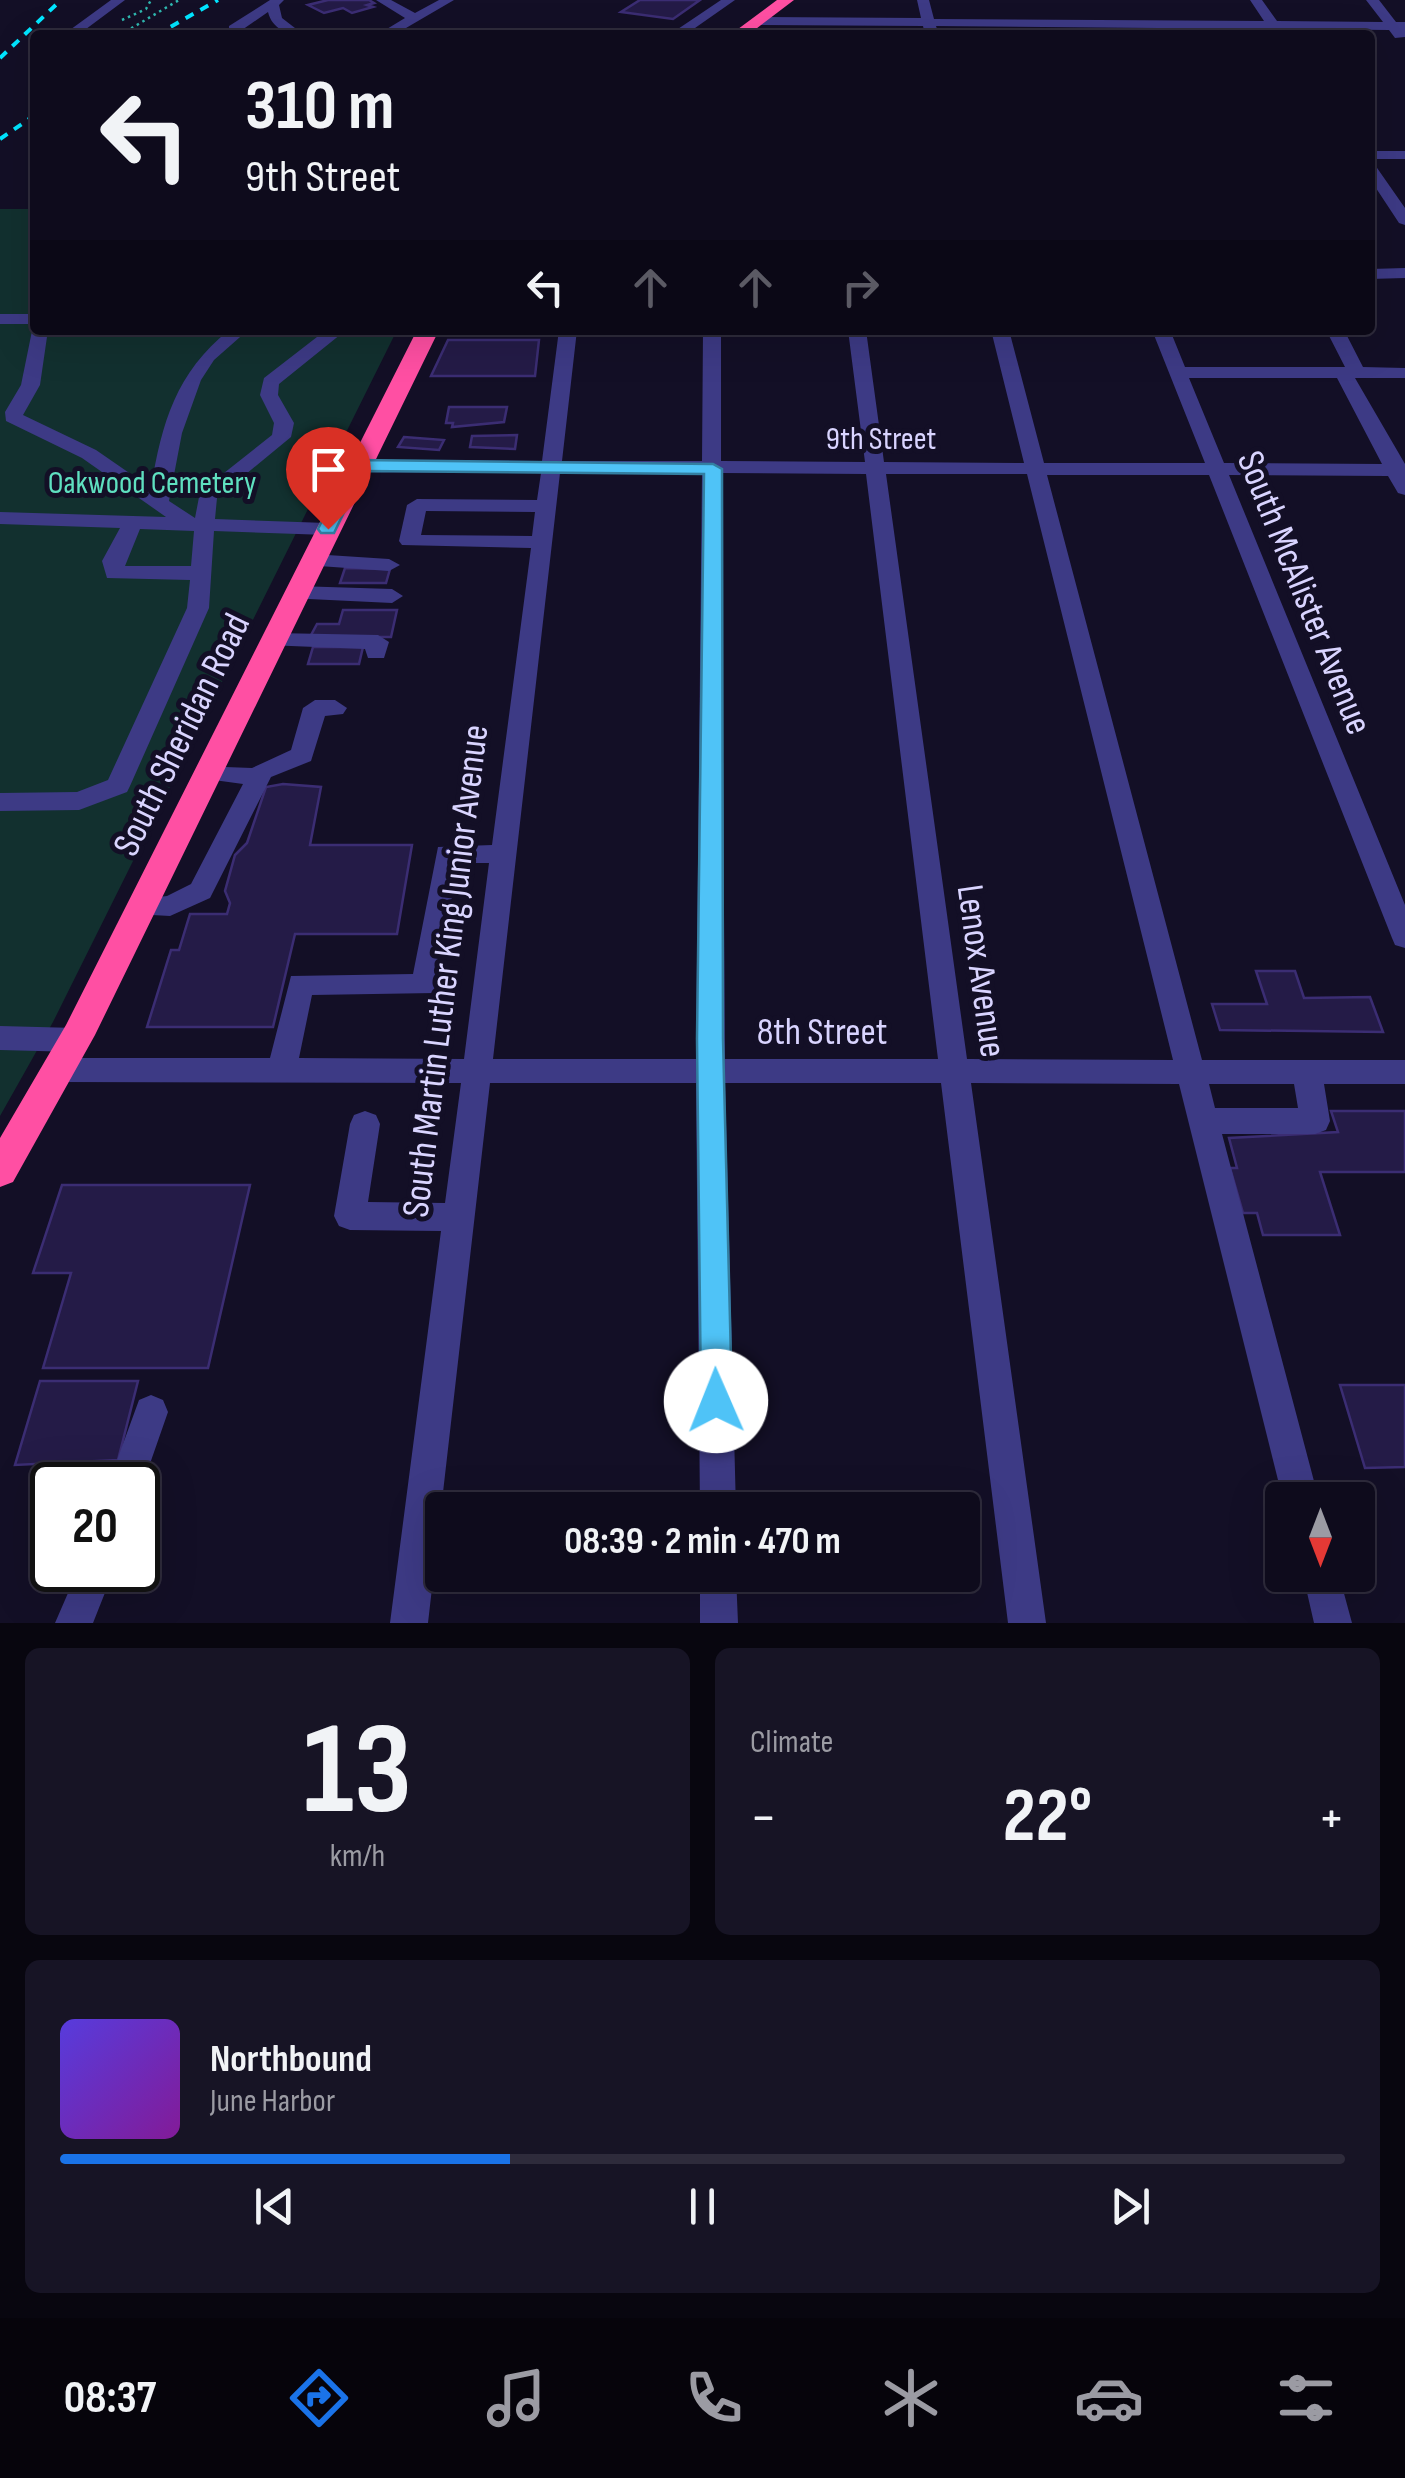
<!DOCTYPE html>
<meta charset="utf-8">
<style>
body{margin:0;font-family:"Sofia Sans Condensed",sans-serif;background:#171425;color:#f1f3f6;height:100vh;display:flex;flex-direction:column;font-size:38px;white-space:nowrap}
*{box-sizing:border-box;margin:0}
p{font-size:32px;color:#9b9ba3}
.icon{flex:none;width:55px;height:55px;fill:none;stroke:currentColor;stroke-width:2;stroke-linecap:round;stroke-linejoin:round}
.map{position:relative;height:1623px;overflow:hidden}
.details{display:flex;flex-direction:column;gap:25px;padding:25px;background:#08060f;flex:1}
.details>*{flex:none}
.top-card{position:absolute;left:30px;top:30px;width:1345px;height:305px;border-radius:10px;box-shadow:0 10px 40px #0002,0 0 0 2px #2e2b3b;background:#0e0b1c;color:#f1f3f6;overflow:hidden}
.needle{width:65px;rotate:180deg}
.buttons{position:absolute;left:1265px;top:1482px;display:grid;gap:20px}
.buttons a{display:grid;place-items:center;width:110px;height:110px;border-radius:10px;background:#0e0b1c;box-shadow:0 10px 40px #0002,0 0 0 2px #2e2b3b;font-size:50px}
.speed{position:absolute;left:30px;top:1462px;display:flex;gap:20px;font-size:50px;font-weight:700;text-align:center}
.speed>*{display:grid;place-content:center;width:130px;height:130px;border-radius:50%;background:#0e0b1c;box-shadow:0 10px 40px #0002,0 0 0 2px #2e2b3b;line-height:1}
.speed .limit{border:5px solid #111;border-radius:15px;background:#fff;color:#111}
.pin{position:absolute;display:grid;place-items:center;width:85px;height:85px;color:#fff;margin:-102px -42px;border-radius:50% 50% 50% 0;rotate:-45deg;box-shadow:0 0 10px #0007}
.pin .icon{rotate:45deg}
.me{position:absolute;width:110px;margin:-55px;rotate:359deg;stroke-linejoin:round;filter:drop-shadow(0 0 8px #0008)}
.turn{display:flex;align-items:center;gap:35px;height:210px;padding:0 50px;font-size:45px}
.turn .icon{width:130px;height:130px;stroke-width:2.5}
.turn b{display:block;font-size:70px;line-height:85px}
.lanes{display:flex;align-items:center;height:95px;padding:0 50px;background:#0003;justify-content:center;gap:50px;direction:ltr}
.lanes .off{opacity:.35}
.big{font-size:75px;font-weight:700;line-height:1.1}
.details .tile{flex:1;display:flex;flex-direction:column;justify-content:center;gap:15px;min-width:0;padding:0 35px;border-radius:15px;background:#171425}
.details .dial{align-items:center;gap:0}
.dial b{font-size:130px;line-height:1}
.song{display:flex;align-items:center;gap:30px}
.cover{width:120px;height:120px;border-radius:15px;background:linear-gradient(135deg,hsl(250 70% 55%),hsl(290 70% 35%))}
.played{height:10px;border-radius:5px;background:linear-gradient(90deg,#1a73e8 35%,#2e2b3b 35%)}
.keys{display:flex;justify-content:space-around;direction:ltr}
.heat{display:flex;justify-content:space-between;align-items:center;font-size:55px;direction:ltr}
.details .tiles{flex:1;display:grid;gap:25px;grid-template-columns:1fr 1fr}
.tile:last-child{grid-column:span 2}
.trip{position:absolute;left:425px;top:1492px;width:555px;height:100px;border-radius:10px;background:#0e0b1c;box-shadow:0 10px 40px #0002,0 0 0 2px #2e2b3b;font-weight:700;line-height:100px;text-align:center}
.tabs{display:flex;height:160px;justify-content:space-around;align-items:center;background:#06040b;color:#9b9ba3}
.tabs .icon{width:70px;height:70px}
.tabs .selected{color:#1a73e8}
.tabs b{font-size:45px;color:#f1f3f6}
.map>svg:first-child{display:block}
</style>
<div class="map">
<svg width="1405" height="1623" viewBox="0 0 1405 1623">
<rect width="100%" height="100%" fill="#130f26"/>
<!-- green -->
<path fill="#12302f" d="M 0,209 L 35,209 L 35,330 L 397,330 L 53,1022 L 0,1116 Z"/>
<!-- building -->
<path fill="#241b47" stroke="#3b2d73" stroke-width="2.5" d="M 328,0 L 369,0 L 374,3 L 367,5 L 373,7 L 352,13 L 343,8 L 324,13 L 308,5 Z
M 640,0 L 700,0 L 673,19 L 621,12 Z
M 448,340 L 539,340 L 535,376 L 431,376 Z
M 449,407 L 507,407 L 504,422 L 452,427 L 453,423 L 446,423 Z
M 517,435 L 515,449 L 470,447 L 472,436 Z
M 404,437 L 444,440 L 439,450 L 398,447 Z
M 345,568 L 390,569 L 386,583 L 340,583 Z
M 343,610 L 397,610 L 391,637 L 310,637 L 317,624 L 339,624 Z
M 313,647 L 363,647 L 359,664 L 308,664 Z
M 283,784 L 321,787 L 310,845 L 412,845 L 397,934 L 295,934 L 273,1027 L 147,1027 L 171,950 L 179,950 L 190,914 L 227,914 L 230,903 L 225,891 L 235,855 L 247,843 L 266,787 Z
M 1256,971 L 1295,971 L 1304,998 L 1370,997 L 1383,1032 L 1220,1030 L 1212,1004 L 1267,1004 Z
M 1331,1111 L 1405,1111 L 1405,1172 L 1320,1172 L 1340,1235 L 1263,1235 L 1257,1213 L 1243,1213 L 1230,1168 L 1237,1168 L 1229,1138 L 1338,1132 Z
M 62,1185 L 250,1185 L 208,1368 L 43,1368 L 71,1273 L 33,1273 Z
M 40,1381 L 138,1381 L 118,1460 L 15,1465 Z
M 1340,1385 L 1405,1385 L 1405,1467 L 1365,1468 Z"/>
<g fill="none" stroke-linecap="round" stroke-linejoin="round">
<!-- path -->
<path stroke="#2fb8b0" stroke-width="2.5" stroke-dasharray="2.5 4" stroke-linecap="butt" d="M 122,20 L 146,9 L 151,0
M 120,35 L 179,0"/>
<!-- minor -->
<path fill="#3d3a85" fill-rule="evenodd" d="M 111,0 L 125,0 L 78,35 L 63,35 Z
M 270,0 L 284,0 L 279,5 L 282,18 L 304,35 C 288,35 272,29 268,12 L 239,32 L 229,32 L 229,26 Z
M 376,0 L 391,0 L 415,13 L 439,0 L 454,0 L 394,35 L 377,35 L 405,18 Z
M 721,0 L 735,0 L 685,35 L 669,35 Z
M 917,0 L 929,0 L 934,19 L 1264,21 L 1250,0 L 1262,0 L 1277,21 L 1383,22 L 1366,0 L 1379,0 L 1396,22 L 1405,22 L 1405,37 L 1395,38 L 1389,30 L 1282,29 L 1287,35 L 1273,35 L 1269,29 L 936,26 L 939,35 L 925,35 L 923,26 L 757,25 L 751,21 L 757,17 L 921,18 Z
M 1370,151 L 1405,151 L 1405,159 L 1370,159 Z
M 1370,163 L 1375,165 L 1405,208 L 1405,225 L 1399,223 L 1370,179 Z
M 1405,268 L 1405,278 L 1370,279 L 1370,269 Z
M 0,314 L 35,314 L 35,324 L 0,324 Z
M 33,326 L 48,330 L 40,385 L 23,415 L 96,450 L 151,488 C 162,422 176,373 229,330 L 248,330 L 214,360 L 201,380 L 182,433 L 169,501 L 195,518 L 200,492 L 272,435 L 274,423 L 260,395 L 264,378 L 326,330 L 346,330 L 279,384 L 278,395 L 294,423 L 291,437 L 217,498 L 215,519 L 327,523 L 337,529 L 327,535 L 214,531 L 209,608 L 130,786 L 127,792 L 79,810 L 0,811 L 0,793 L 77,792 L 108,780 L 187,608 L 190,580 L 107,578 L 102,561 L 120,528 L 0,524 L 0,512 L 166,517 L 82,458 L 6,421 L 5,412 L 21,385 ZM 140,529 L 194,531 L 191,566 L 125,566 Z
M 559,330 L 577,330 L 562,461 L 702,461 L 703,330 L 721,330 L 721,461 L 865,462 L 848,330 L 866,330 L 884,462 L 1024,463 L 991,330 L 1009,330 L 1044,463 L 1205,463 L 1152,330 L 1170,330 L 1185,367 L 1345,367 L 1326,330 L 1344,330 L 1363,367 L 1405,368 L 1405,378 L 1355,378 L 1405,464 L 1405,495 L 1398,493 L 1388,476 L 1229,475 L 1405,905 L 1405,948 L 1395,945 L 1392,938 L 1209,475 L 1047,475 L 1202,1060 L 1405,1060 L 1405,1084 L 1324,1084 L 1330,1121 L 1326,1130 L 1315,1134 L 1222,1134 L 1319,1500 L 1283,1500 L 1179,1084 L 971,1083 L 1046,1623 L 1008,1623 L 941,1083 L 725,1083 L 736,1510 L 700,1510 L 696,1083 L 490,1083 L 428,1623 L 390,1623 L 441,1231 L 350,1230 L 339,1226 L 334,1216 L 350,1124 L 354,1115 L 365,1111 L 376,1115 L 380,1124 L 368,1202 L 445,1203 L 461,1083 L 59,1082 L 49,1079 L 45,1070 L 49,1061 L 59,1058 L 270,1058 L 291,976 L 413,974 L 438,847 L 492,845 L 531,548 L 402,545 L 399,541 L 407,505 L 417,499 L 537,500 L 541,473 L 358,472 L 348,466 L 358,460 L 542,461 ZM 1189,378 L 1337,378 L 1382,464 L 1224,463 ZM 560,473 L 702,473 L 696,1059 L 493,1059 ZM 721,473 L 866,474 L 938,1059 L 725,1059 ZM 886,474 L 1027,474 L 1173,1060 L 967,1059 ZM 426,511 L 535,512 L 532,536 L 421,535 ZM 458,863 L 489,863 L 464,1059 L 299,1058 L 312,995 L 435,993 ZM 1209,1084 L 1294,1084 L 1298,1108 L 1215,1108 Z
M 312,554 L 389,559 L 400,565 L 389,571 L 305,565 L 301,560 Z
M 296,586 L 392,589 L 403,596 L 392,603 L 288,598 L 285,593 L 288,588 Z
M 274,633 L 378,635 L 389,642 L 384,658 L 368,658 L 365,649 L 266,645 L 263,640 L 266,635 Z
M 315,700 L 335,700 L 347,708 L 343,714 L 325,716 L 311,761 L 271,777 L 210,898 L 170,916 L 134,914 L 130,907 L 134,900 L 167,896 L 191,884 L 243,784 L 199,778 L 196,772 L 199,766 L 252,768 L 291,750 L 303,708 Z
M 0,1026 L 76,1028 L 86,1032 L 90,1040 L 86,1048 L 76,1052 L 0,1050 Z
M 151,1395 L 163,1400 L 168,1412 L 138,1498 L 138,1485 L 108,1485 L 139,1400 Z
M 78,1570 L 114,1570 L 93,1623 L 55,1623 Z
M 700,1575 L 736,1575 L 738,1623 L 700,1623 Z
M 1303,1575 L 1339,1575 L 1352,1623 L 1314,1623 Z"/>
<!-- highway -->
<path fill="#ff4fa3" fill-rule="evenodd" d="M 777,0 L 794,0 L 748,35 L 730,35 Z
M 417,330 L 439,330 L 95,1035 L 13,1182 L 0,1187 L 0,1138 L 66,1025 Z"/>
<!-- rail -->
<path stroke="#00e5ff" stroke-width="4" stroke-dasharray="9 8" stroke-linecap="butt" d="M 156,35 L 218,0
M 0,58 L 61,0
M 0,139 L 35,115"/>
</g>
<!-- route -->
<path fill="#4fc3f7" stroke="#337fa1" stroke-width="2.5" d="M 358,460 L 713,464 L 722,469 L 723,1039 L 732,1401 L 727,1412 L 716,1416 L 706,1412 L 701,1401 L 697,1039 L 704,474 L 364,471 L 334,533 L 321,533 L 318,529 L 349,466 Z"/>
<g text-anchor="middle" dominant-baseline="central" stroke-width="10" stroke-linejoin="round" paint-order="stroke">
<!-- far-street labels -->
<g font-size="32" fill="#d9d4ff" stroke="#130f26">
<text x="881" y="439">9th Street</text>
</g>
<!-- far-park labels -->
<g font-size="32" fill="#5fe0c0" stroke="#130f26">
<text x="152" y="483">Oakwood Cemetery</text>
</g>
<!-- street labels -->
<g font-size="38" fill="#d9d4ff" stroke="#130f26">
<text transform="translate(1304 593) rotate(68)">South McAlister Avenue</text>
<text transform="translate(182 735) rotate(-64)">South Sheridan Road</text>
<text transform="translate(446 971) rotate(-83)">South Martin Luther King Junior Avenue</text>
<text transform="translate(981 971) rotate(82)">Lenox Avenue</text>
<text x="822" y="1032">8th Street</text>
</g>
</g>
</svg>
<div class="buttons">
<a><svg class="needle" viewBox="-14 -14 28 28"><path d="M0-13l5 13h-10z" fill="#e53935"/><path d="M0 13l5-13h-10z" fill="#9b9ba3"/></svg></a>
</div>
<div class="speed"><div class="limit">20</div></div>
<div class="pin" style="left:328px;top:529px;background:#d93025"><svg class="icon" aria-label="arrive" viewBox="0 0 24 24"><path d="M6 21V4h12l-3 4 3 4H6"/></svg></div>
<svg class="me" style="left:716px;top:1401px" viewBox="-20 -20 40 40"><circle r="19" fill="#fff"/><path d="M0-13L10 11 0 6-10 11z" fill="#4fc3f7"/></svg>
<div class="trip">08:39 · 2 min · 470 m</div>
<div class="top-card">
<div class="turn"><svg class="icon" aria-label="left" viewBox="0 0 24 24"><path d="M17 20v-9H6M10 6l-5 5 5 5"/></svg><div><b>310 m</b>9th Street</div></div>
<div class="lanes"><svg class="icon" aria-label="left" viewBox="0 0 24 24"><path d="M17 20v-9H6M10 6l-5 5 5 5"/></svg><svg class="icon off" aria-label="ahead" viewBox="0 0 24 24"><path d="M12 20V5M6 11l6-6 6 6"/></svg><svg class="icon off" aria-label="ahead" viewBox="0 0 24 24"><path d="M12 20V5M6 11l6-6 6 6"/></svg><svg class="icon off" aria-label="right" viewBox="0 0 24 24"><path d="M7 20v-9h11M14 6l5 5-5 5"/></svg></div>
</div>
</div>
<section class="details">
<div class="tiles">
<div class="tile dial"><b>13</b><p>km/h</p></div>
<div class="tile"><p>Climate</p>
<div class="heat"><a>−</a><b class="big">22°</b><a>+</a></div>
</div>
<div class="tile">
<div class="song"><i class="cover"></i><div><b>Northbound</b><p>June Harbor</p></div></div>
<div class="played"></div>
<div class="keys"><svg class="icon" aria-label="previous" viewBox="0 0 24 24"><path d="M18 5L8 12l10 7zM5 5v14"/></svg><svg class="icon" aria-label="pause" viewBox="0 0 24 24"><path d="M8 5v14M16 5v14"/></svg><svg class="icon" aria-label="next" viewBox="0 0 24 24"><path d="M6 5l10 7-10 7zM19 5v14"/></svg></div>
</div>
</div>
</section>
<nav class="tabs">
<b>08:37</b>
<svg class="icon selected" aria-label="directions" viewBox="0 0 24 24"><path d="M12 3l9 9-9 9-9-9zM9 14v-3h6M13 9l2 2-2 2"/></svg>
<svg class="icon" aria-label="music" viewBox="0 0 24 24"><path d="M9 18V5l10-2v13"/><circle cx="6" cy="18" r="3"/><circle cx="16" cy="16" r="3"/></svg>
<svg class="icon" aria-label="phone" viewBox="0 0 24 24"><path d="M5 4h4l2 5-3 2q2 4 5 5l2-3 5 2v4C11 20 4 13 5 4z"/></svg>
<svg class="icon" aria-label="climate" viewBox="0 0 24 24"><path d="M12 3v18M4 7l16 10M4 17L20 7"/></svg>
<svg class="icon" aria-label="car" viewBox="0 0 24 24"><path d="M5 17H2v-5l4-1 3-4h7l3 4 3 1v5h-3M9 17h6M6 11h13"/><circle cx="7" cy="17" r="2"/><circle cx="17" cy="17" r="2"/></svg>
<svg class="icon" aria-label="filters" viewBox="0 0 24 24"><path d="M4 7h16M4 17h16"/><circle cx="9" cy="7" r="2"/><circle cx="15" cy="17" r="2"/></svg>
</nav>
